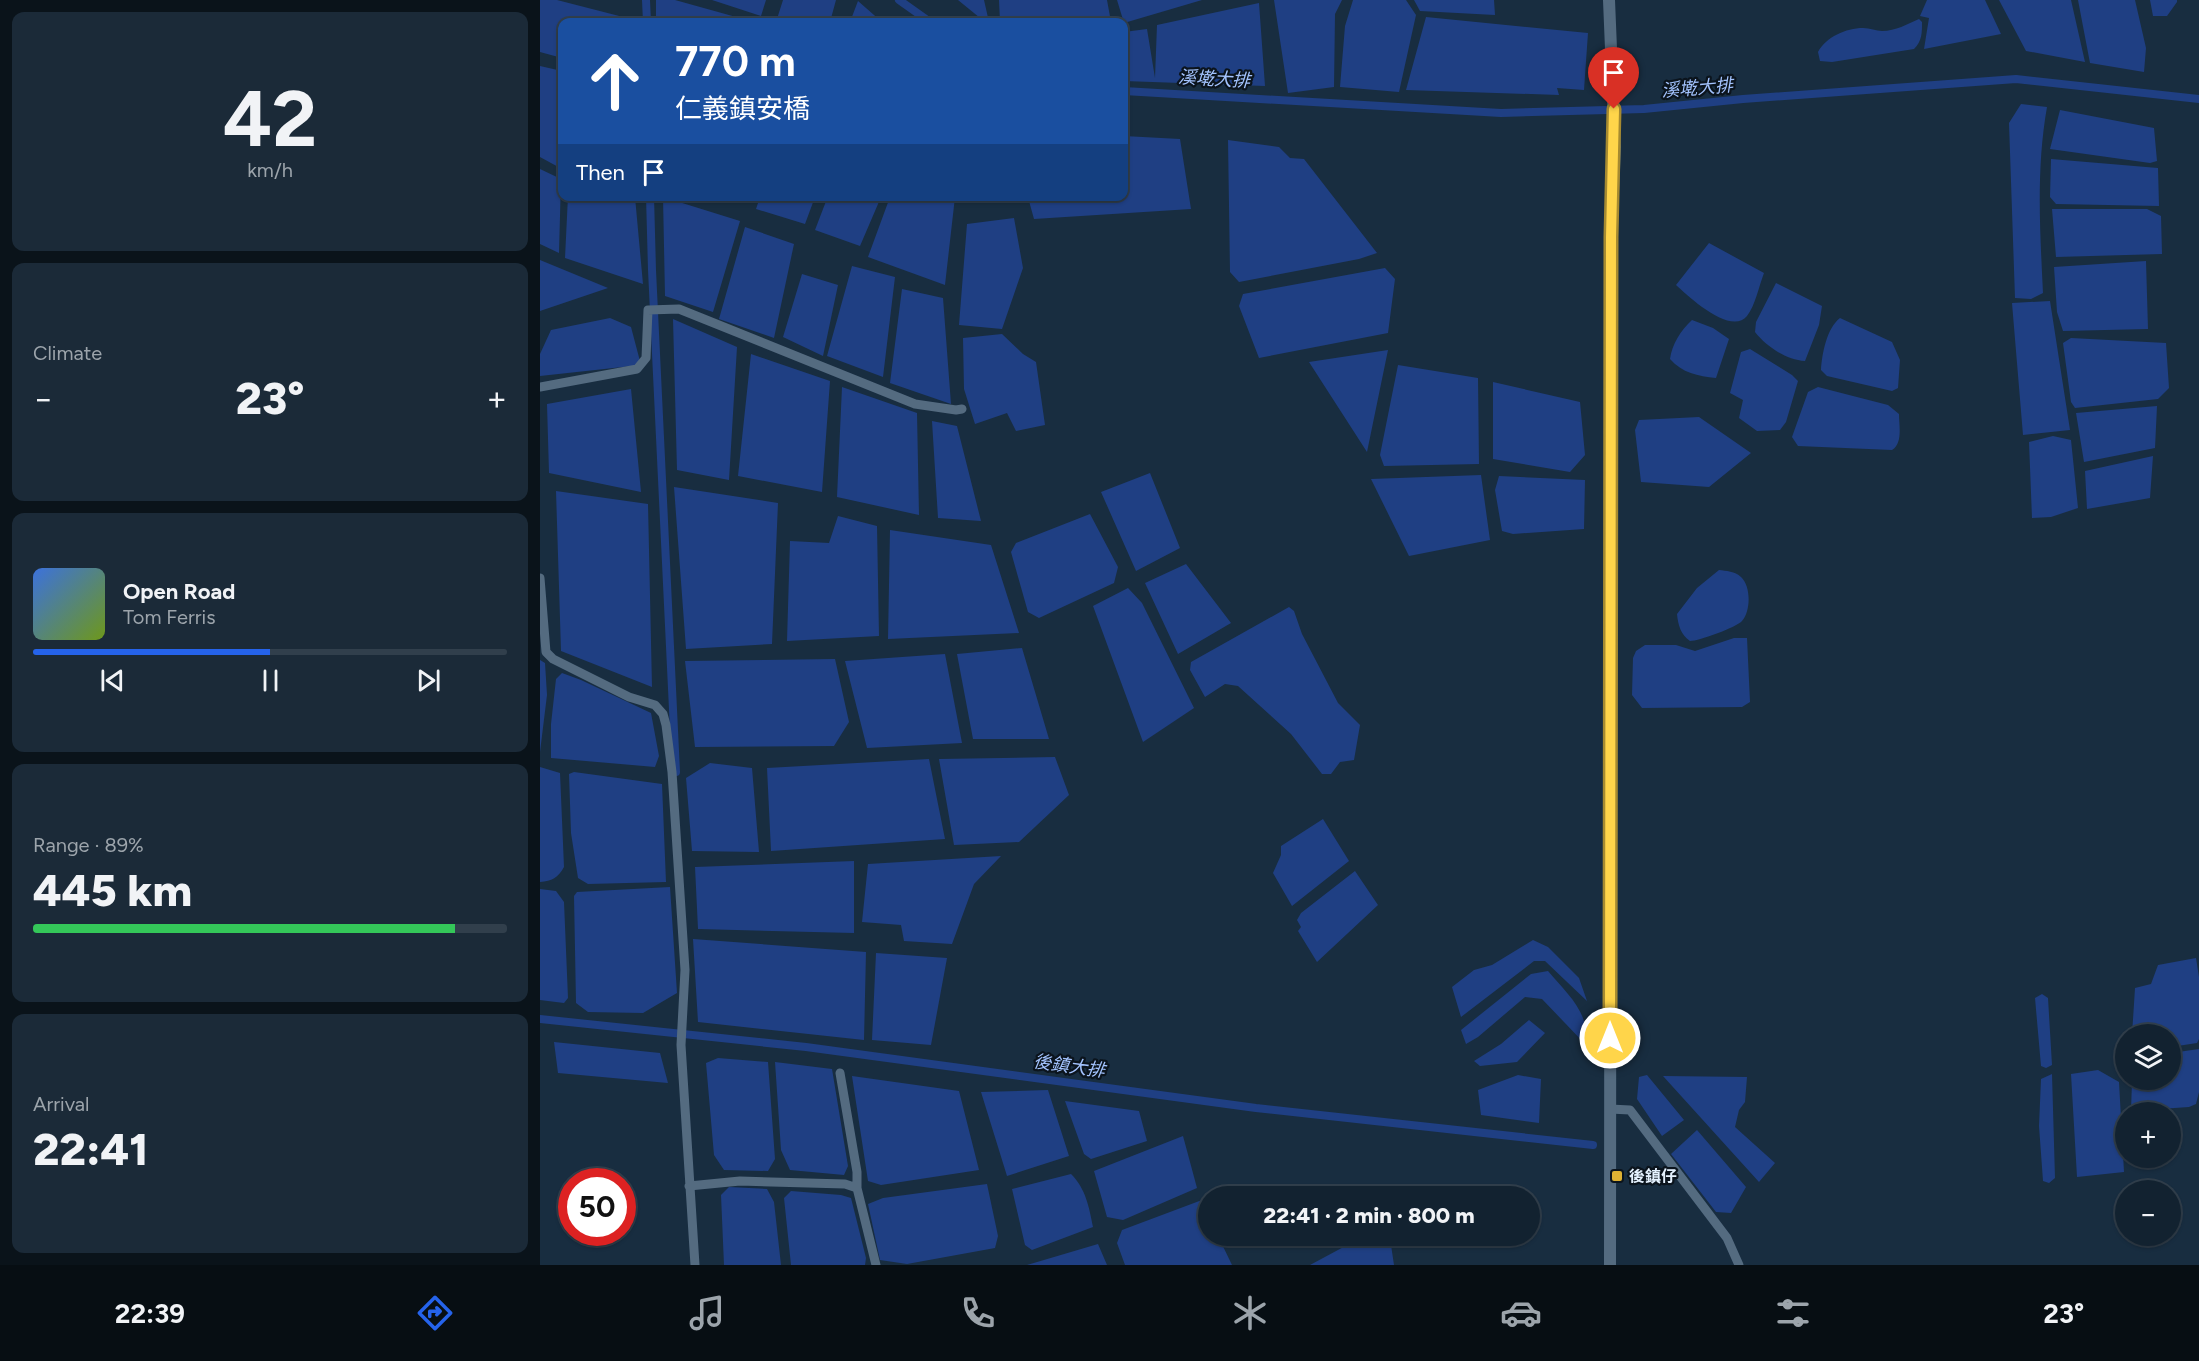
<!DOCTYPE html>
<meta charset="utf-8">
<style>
body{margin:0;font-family:Figtree,"Noto Sans TC",sans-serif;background:#1b2a38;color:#f1f3f6;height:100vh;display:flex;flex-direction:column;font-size:22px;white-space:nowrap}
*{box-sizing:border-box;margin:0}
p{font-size:20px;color:#9ca4ab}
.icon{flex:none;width:33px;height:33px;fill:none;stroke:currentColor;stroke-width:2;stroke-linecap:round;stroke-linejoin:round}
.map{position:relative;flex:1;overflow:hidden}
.sheet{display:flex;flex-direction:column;gap:12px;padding:12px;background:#0a131a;width:540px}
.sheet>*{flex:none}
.banner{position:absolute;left:18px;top:18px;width:570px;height:183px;border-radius:12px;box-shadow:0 2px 4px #0004,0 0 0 2px #313f4c;background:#1a4fa0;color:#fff;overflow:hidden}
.controls{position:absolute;left:1575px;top:1024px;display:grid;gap:12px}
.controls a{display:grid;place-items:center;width:66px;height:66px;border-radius:50%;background:#122230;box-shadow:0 2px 4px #0004,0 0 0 2px #313f4c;font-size:30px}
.speed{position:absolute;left:18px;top:1168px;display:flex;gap:12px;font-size:30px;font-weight:700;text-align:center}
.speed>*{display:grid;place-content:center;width:78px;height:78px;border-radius:50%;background:#122230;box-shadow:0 2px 4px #0004,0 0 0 2px #313f4c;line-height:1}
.speed .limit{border:9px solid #d22;background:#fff;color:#111}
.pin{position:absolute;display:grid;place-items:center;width:51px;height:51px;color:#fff;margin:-62px -26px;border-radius:50% 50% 50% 0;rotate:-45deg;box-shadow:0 0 6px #0007}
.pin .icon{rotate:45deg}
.me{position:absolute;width:66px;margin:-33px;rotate:0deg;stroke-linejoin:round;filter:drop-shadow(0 0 4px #0008)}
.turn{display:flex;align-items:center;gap:21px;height:126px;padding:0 18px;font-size:27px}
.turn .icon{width:78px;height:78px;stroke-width:2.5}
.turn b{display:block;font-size:42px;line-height:51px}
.then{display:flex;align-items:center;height:57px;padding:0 18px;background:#0003;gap:12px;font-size:22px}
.big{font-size:45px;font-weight:800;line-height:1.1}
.sheet .tile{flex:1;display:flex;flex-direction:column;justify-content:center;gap:9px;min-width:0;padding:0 21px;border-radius:12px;background:#1b2a38}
.sheet .dial{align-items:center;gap:0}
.dial b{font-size:78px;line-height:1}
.song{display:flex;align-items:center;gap:18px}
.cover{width:72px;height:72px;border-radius:9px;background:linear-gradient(135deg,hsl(220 70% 55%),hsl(80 70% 35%))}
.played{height:6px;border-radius:3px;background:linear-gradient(90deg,#2563eb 50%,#313f4c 50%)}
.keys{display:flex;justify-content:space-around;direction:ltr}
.heat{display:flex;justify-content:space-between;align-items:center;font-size:33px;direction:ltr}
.charge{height:9px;border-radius:4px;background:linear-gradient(90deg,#34c759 89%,#313f4c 0)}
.trip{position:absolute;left:658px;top:1186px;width:342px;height:60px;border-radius:30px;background:#122230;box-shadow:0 2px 4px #0004,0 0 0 2px #313f4c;font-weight:800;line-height:60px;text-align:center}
.dock{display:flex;height:96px;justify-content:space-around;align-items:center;background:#070e13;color:#9ca4ab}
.dock .icon{width:42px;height:42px}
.dock .active{color:#2563eb}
.dock b{font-size:27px;color:#f1f3f6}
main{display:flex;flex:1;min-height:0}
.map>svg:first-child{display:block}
</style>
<main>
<section class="sheet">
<div class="tile dial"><b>42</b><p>km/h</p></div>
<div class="tile"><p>Climate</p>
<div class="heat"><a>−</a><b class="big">23°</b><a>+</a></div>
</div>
<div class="tile">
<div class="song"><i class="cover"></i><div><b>Open Road</b><p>Tom Ferris</p></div></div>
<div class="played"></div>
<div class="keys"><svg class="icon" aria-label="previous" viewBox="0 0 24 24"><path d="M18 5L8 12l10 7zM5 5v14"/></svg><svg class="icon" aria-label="pause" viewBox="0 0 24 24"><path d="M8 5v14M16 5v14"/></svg><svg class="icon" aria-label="next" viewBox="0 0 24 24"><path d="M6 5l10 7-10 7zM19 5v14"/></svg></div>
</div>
<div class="tile"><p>Range · 89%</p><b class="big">445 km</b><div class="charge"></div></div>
<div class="tile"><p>Arrival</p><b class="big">22:41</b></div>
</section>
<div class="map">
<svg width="1659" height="1265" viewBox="0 0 1659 1265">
<rect width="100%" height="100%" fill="#182d40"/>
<!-- water -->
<path fill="#1f3f83" d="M 0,0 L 17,0 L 87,18 L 87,22 L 22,22 L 22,58 L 0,52 Z
M 116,0 L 135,0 L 214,22 L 116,22 Z
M 172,0 L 226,0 L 221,16 Z
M 243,0 L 296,0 L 290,22 L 236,22 Z
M 418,0 L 444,0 L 449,22 L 445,22 Z
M 459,0 L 567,0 L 571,22 L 460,22 Z
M 577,0 L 662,0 L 584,23 Z
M 734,0 L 802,0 L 795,14 L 794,87 L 748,93 Z
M 813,0 L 866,0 L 876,15 L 859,92 L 800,87 L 805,26 Z
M 874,0 L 954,0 L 955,15 L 880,11 Z
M 1387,0 L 1445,0 L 1461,34 L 1384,49 L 1389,18 L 1380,16 Z
M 1459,0 L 1531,0 L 1545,62 L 1486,51 Z
M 1538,0 L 1595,0 L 1606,48 L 1604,72 L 1550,63 Z
M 1610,0 L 1637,0 L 1637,2 L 1627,16 L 1613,16 Z
M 318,1 L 342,22 L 310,22 Z
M 719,3 L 725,86 L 584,81 L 584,32 L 607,29 L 615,78 L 617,25 Z
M 886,17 L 1048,33 L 1044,90 L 1017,88 L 1019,95 L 866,90 Z
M 1379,19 L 1382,22 C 1382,33 1382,41 1374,49 L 1292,62 L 1280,61 L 1278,52 C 1286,37 1306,28 1323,28 C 1330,28 1336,31 1342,31 C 1356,31 1367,24 1379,19 Z
M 0,66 L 22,71 L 22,169 L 0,157 Z
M 1481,104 L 1507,107 C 1496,169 1500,230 1503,293 L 1491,299 L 1475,298 L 1469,123 Z
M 1520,110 L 1614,128 L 1617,161 L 1610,163 L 1510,149 Z
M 584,136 L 640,139 L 651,209 L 494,219 L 489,201 L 493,197 L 584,196 Z
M 688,140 L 739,147 L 750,158 L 764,159 L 837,253 L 819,259 L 699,282 L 690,272 Z
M 1511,159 L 1618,168 L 1619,206 L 1516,204 L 1510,197 Z
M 0,169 L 21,179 L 19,253 L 0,244 Z
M 28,196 L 95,197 L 103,284 L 25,258 Z
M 288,196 L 341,197 L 320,246 L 275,230 Z
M 123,197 L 200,221 L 173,312 L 125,296 Z
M 220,197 L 220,196 L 275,197 L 265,224 L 216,209 Z
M 350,197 L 415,197 L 405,285 L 328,257 Z
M 1512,209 L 1607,209 L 1621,216 L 1622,254 L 1516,257 Z
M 474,218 L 483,268 L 462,329 L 419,325 L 427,224 Z
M 205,227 L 254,244 L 234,338 L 179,319 Z
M 1169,243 L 1224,273 C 1219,286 1215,306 1207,316 C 1191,336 1149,297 1136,285 Z
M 0,260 L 68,288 L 0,311 Z
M 1606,261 L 1608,329 L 1523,331 L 1517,312 L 1514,267 Z
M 312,266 L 355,277 L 343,377 L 287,356 Z
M 845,268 L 855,279 L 848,333 L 719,358 L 699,306 L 703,294 Z
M 262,274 L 298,285 L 283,356 L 243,337 Z
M 1236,283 L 1282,306 L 1279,325 L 1265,361 C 1246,360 1226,346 1215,332 L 1216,322 Z
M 362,289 L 403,298 L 411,404 L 350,383 Z
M 1510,301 L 1530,430 L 1483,435 L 1472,303 Z
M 70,318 L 91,327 L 101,365 L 0,376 L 0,354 L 11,330 Z
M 1300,318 L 1352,342 L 1360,360 L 1358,388 L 1352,391 L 1287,376 L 1281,370 C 1282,353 1287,328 1300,318 Z
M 133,319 L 197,347 L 189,480 L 137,470 Z
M 1152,320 L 1173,328 L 1189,339 L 1176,378 C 1158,376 1142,373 1130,359 C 1132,344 1141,330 1152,320 Z
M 462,334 L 483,354 L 496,362 L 505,425 L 476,431 L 467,413 L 435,424 L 424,389 L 423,338 Z
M 1531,338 L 1626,343 L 1629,388 L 1618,399 L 1535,408 L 1531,402 L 1523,343 Z
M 1210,349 L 1252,375 L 1258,381 L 1246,422 L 1240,430 L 1217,431 L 1199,418 L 1203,400 L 1190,393 L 1201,352 Z
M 848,350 L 827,452 L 769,362 Z
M 211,354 L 290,381 L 282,492 L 198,476 Z
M 858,365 L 938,378 L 939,464 L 844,466 L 840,455 Z
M 953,382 L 1040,402 L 1045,455 L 1030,472 L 953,459 Z
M 302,387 L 377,413 L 379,515 L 297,497 Z
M 1278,387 L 1348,405 L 1359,414 C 1359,426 1363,443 1352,450 L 1258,446 L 1252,437 L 1268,392 Z
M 91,389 L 101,492 L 9,473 L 7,404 Z
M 1617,406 L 1615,448 L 1544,462 L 1536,413 Z
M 1159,417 L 1211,453 L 1169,487 L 1101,482 L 1095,430 L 1099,420 Z
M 392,421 L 417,426 L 441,521 L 398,518 Z
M 1513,436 L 1531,440 L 1538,508 L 1511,517 L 1492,518 L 1489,442 Z
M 1613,456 L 1610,498 L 1547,509 L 1545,471 Z
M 610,473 L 640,548 L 596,571 L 561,492 Z
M 941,475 L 950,540 L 869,556 L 831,479 Z
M 959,476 L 1045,480 L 1044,529 L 973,534 L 962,531 L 955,490 Z
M 134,487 L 238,503 L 232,644 L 146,649 Z
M 16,491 L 108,504 L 112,687 L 21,651 Z
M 550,514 L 578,567 L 574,583 L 499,618 L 488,612 L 471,552 L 476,543 Z
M 298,516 L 337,526 L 339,636 L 247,641 L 250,541 L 289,543 Z
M 350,530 L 451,545 L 479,633 L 348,639 Z
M 646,564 L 691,623 L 638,654 L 605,583 Z
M 1179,570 C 1186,571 1195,571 1201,577 C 1211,586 1211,611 1202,621 C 1197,627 1159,641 1150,641 C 1141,635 1138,625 1137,614 L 1157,588 Z
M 588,588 L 602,603 L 654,708 L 603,742 L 553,606 Z
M 749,607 L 754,611 L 762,634 L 798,703 L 820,725 L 814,760 L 800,762 L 791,774 L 782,774 L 751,734 L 698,686 L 685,684 L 665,697 L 650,670 L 651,662 Z
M 1194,638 L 1207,638 L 1210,702 L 1202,707 L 1102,708 L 1092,695 L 1093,658 L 1096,651 L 1105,645 L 1136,645 L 1155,651 Z
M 482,648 L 509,739 L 433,739 L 417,654 Z
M 405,654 L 422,743 L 327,748 L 305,661 Z
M 295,659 L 309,722 L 294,746 L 155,747 L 145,661 Z
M 0,660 L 5,663 L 7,695 L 0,752 Z
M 22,673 L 41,680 L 111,713 L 119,756 L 115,767 L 11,758 L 11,724 L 16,679 Z
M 515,757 L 529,795 L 479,842 L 414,845 L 399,759 Z
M 389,759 L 405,839 L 231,851 L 227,768 Z
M 170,763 L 212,768 L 219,852 L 152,851 L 146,778 Z
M 0,767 L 20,773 L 24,867 C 18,878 12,881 0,882 Z
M 34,772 L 122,784 L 126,882 L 48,884 L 38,878 L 31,833 L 29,774 Z
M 783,819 L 809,861 L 752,906 L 733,873 L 741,855 L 741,846 Z
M 461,856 L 434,884 L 412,944 L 364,941 L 361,925 L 322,922 L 328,864 Z
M 314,861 L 314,933 L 158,929 L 155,867 Z
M 815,871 L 838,905 L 777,962 L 758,931 L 761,927 L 757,920 L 761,913 Z
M 130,887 L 137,993 L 103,1013 L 48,1012 L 36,1003 L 34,896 L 37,892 Z
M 0,889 L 16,891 L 24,902 L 28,998 L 24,1003 L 0,1000 Z
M 153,939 L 326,952 L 324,1040 L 158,1022 Z
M 993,940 L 1008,947 L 1039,978 L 1047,1001 L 1005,961 L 994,961 L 921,1017 L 912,987 L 934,970 L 952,965 Z
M 336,953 L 407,958 L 391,1045 L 332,1040 Z
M 1656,958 L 1659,977 L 1659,1039 L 1657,1043 L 1631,1047 L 1630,1035 L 1592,1035 L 1595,988 L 1611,984 L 1618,965 Z
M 1008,971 C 1028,995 1050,1012 1046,1045 L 1002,999 L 985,997 L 938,1037 L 926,1044 L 921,1030 L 991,974 Z
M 1502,994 L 1508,998 L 1512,1065 L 1506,1068 L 1501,1066 L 1495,998 Z
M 989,1020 L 1005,1033 L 977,1062 L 940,1066 L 934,1061 L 961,1044 Z
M 14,1042 L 120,1053 L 128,1083 L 18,1073 Z
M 1659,1049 L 1659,1092 L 1656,1104 L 1649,1107 L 1591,1111 L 1592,1081 L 1630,1080 L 1631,1053 Z
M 178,1058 L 228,1062 L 235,1159 L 228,1171 L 184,1170 L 174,1155 L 166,1063 Z
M 235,1062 L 292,1069 L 308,1166 L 304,1175 L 250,1170 L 241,1150 Z
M 1558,1070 L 1579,1082 L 1584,1172 L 1537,1177 L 1531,1074 Z
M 1512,1074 L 1515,1178 L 1509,1183 L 1503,1181 L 1499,1126 L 1501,1079 Z
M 978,1075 L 1001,1079 L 999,1123 L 941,1115 L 938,1090 Z
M 1107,1075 L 1144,1120 L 1122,1136 L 1097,1099 L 1099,1077 Z
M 312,1076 L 419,1091 L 439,1170 L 341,1185 L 328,1181 Z
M 1123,1076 L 1207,1077 L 1205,1102 L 1199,1110 L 1195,1127 L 1235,1163 L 1219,1182 Z
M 508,1090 L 529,1156 L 467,1176 L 441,1092 Z
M 525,1101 L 599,1111 L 607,1141 L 551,1159 L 544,1154 Z
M 1157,1130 L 1206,1187 L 1191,1213 L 1176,1212 L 1131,1154 Z
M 643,1136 L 657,1188 L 583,1220 L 567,1217 L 554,1171 Z
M 531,1174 C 546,1189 549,1207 553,1227 L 492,1250 L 485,1245 L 472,1189 Z
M 447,1184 L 458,1236 L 455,1248 L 367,1264 L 340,1260 L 328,1204 L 343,1198 Z
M 189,1187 L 227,1189 L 234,1202 L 241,1265 L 184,1265 L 181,1195 Z
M 867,1188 L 936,1197 L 853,1197 L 852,1193 Z
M 251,1191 L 301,1195 L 311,1198 L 326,1258 L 325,1265 L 251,1265 L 244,1198 Z
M 662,1200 L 669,1215 L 669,1236 L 678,1236 L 692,1265 L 585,1265 L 577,1243 L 582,1230 Z
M 824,1236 L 836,1236 L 851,1245 L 854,1265 L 770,1265 Z
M 873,1236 L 964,1236 L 967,1245 L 930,1240 L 880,1248 Z
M 558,1244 L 567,1265 L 487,1265 Z"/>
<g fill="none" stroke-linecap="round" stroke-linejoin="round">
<!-- canal -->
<path stroke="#1f3f83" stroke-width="8" d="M 106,0 L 107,22
M 359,0 L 390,22
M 584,91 L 961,113 L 1104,109 L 1203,99 L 1476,79 L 1659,99
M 110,196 L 112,270 L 136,772
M 0,1019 L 266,1047 L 716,1108 L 1053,1145"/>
<!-- street -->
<path stroke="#546b80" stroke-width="9" d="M 0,387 L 97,369 L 106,358 L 108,310 L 139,309 L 375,404 L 416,410 L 422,409
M 0,578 L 6,652 L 13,659 L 89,697 L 115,705 L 123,714 L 126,725 L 132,772 L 145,970 L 141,1045 L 155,1265
M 300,1073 L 317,1172 L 317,1188 L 336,1265
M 1070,1109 L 1090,1110 L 1187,1238 L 1199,1265
M 149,1186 L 200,1181 L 305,1184 L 317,1188"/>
<!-- secondary -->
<path stroke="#546b80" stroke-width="12" d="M 1069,0 L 1075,147 L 1071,236 L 1070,1265"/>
</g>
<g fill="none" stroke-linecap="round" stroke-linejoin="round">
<!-- route casing -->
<g stroke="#a68a30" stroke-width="15">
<path id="route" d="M 1070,1038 L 1071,237 L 1074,109"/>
</g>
<!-- route -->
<use href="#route" stroke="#ffd54a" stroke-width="10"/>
</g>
<!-- markers -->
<rect fill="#deb133" stroke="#0b141d" stroke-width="2" x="1071" y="1170" width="12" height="12" rx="3"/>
<g text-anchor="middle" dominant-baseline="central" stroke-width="4.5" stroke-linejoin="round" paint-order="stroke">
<!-- poi labels -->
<g font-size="16" font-weight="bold" fill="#e5f2ff" stroke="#0b141d" text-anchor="start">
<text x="1089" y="1176">後鎮仔</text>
</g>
<!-- water labels -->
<g font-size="18" font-style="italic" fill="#a3c3fe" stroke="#0b141d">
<text transform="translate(674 79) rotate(3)">溪墘大排</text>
<text transform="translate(1157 88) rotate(-5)">溪墘大排</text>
<text transform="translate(529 1066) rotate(8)">後鎮大排</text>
</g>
</g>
</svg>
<div class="controls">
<a><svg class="icon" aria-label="layers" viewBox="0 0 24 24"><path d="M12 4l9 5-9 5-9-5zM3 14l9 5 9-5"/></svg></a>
<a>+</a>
<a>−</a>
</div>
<div class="speed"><div class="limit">50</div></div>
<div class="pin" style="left:1074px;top:109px;background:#d93025"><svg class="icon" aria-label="arrive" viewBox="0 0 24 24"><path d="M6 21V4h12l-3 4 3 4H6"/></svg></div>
<svg class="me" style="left:1070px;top:1038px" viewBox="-20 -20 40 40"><circle r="17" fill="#ffd54a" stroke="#fff" stroke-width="3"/><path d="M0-11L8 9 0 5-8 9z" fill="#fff"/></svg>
<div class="trip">22:41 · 2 min · 800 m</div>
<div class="banner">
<div class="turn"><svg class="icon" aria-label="ahead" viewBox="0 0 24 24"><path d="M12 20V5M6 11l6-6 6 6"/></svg><div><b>770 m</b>仁義鎮安橋</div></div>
<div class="then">Then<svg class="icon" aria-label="arrive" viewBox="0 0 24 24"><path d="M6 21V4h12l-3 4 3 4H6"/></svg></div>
</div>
</div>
</main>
<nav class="dock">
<b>22:39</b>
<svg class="icon active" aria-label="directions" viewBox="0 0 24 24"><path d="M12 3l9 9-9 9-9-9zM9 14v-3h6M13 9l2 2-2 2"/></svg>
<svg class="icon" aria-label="music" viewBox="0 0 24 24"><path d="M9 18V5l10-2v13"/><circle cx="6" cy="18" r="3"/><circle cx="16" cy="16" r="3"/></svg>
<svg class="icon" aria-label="phone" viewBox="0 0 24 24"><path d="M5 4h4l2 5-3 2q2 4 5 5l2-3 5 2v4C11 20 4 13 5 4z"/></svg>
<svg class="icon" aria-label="climate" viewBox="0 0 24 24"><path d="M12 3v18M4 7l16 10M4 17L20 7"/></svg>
<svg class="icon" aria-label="car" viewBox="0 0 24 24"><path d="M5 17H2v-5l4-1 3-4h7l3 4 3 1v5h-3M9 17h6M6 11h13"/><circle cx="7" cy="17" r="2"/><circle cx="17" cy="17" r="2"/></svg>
<svg class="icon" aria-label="filters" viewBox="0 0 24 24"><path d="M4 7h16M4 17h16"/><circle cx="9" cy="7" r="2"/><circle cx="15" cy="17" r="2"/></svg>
<b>23°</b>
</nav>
